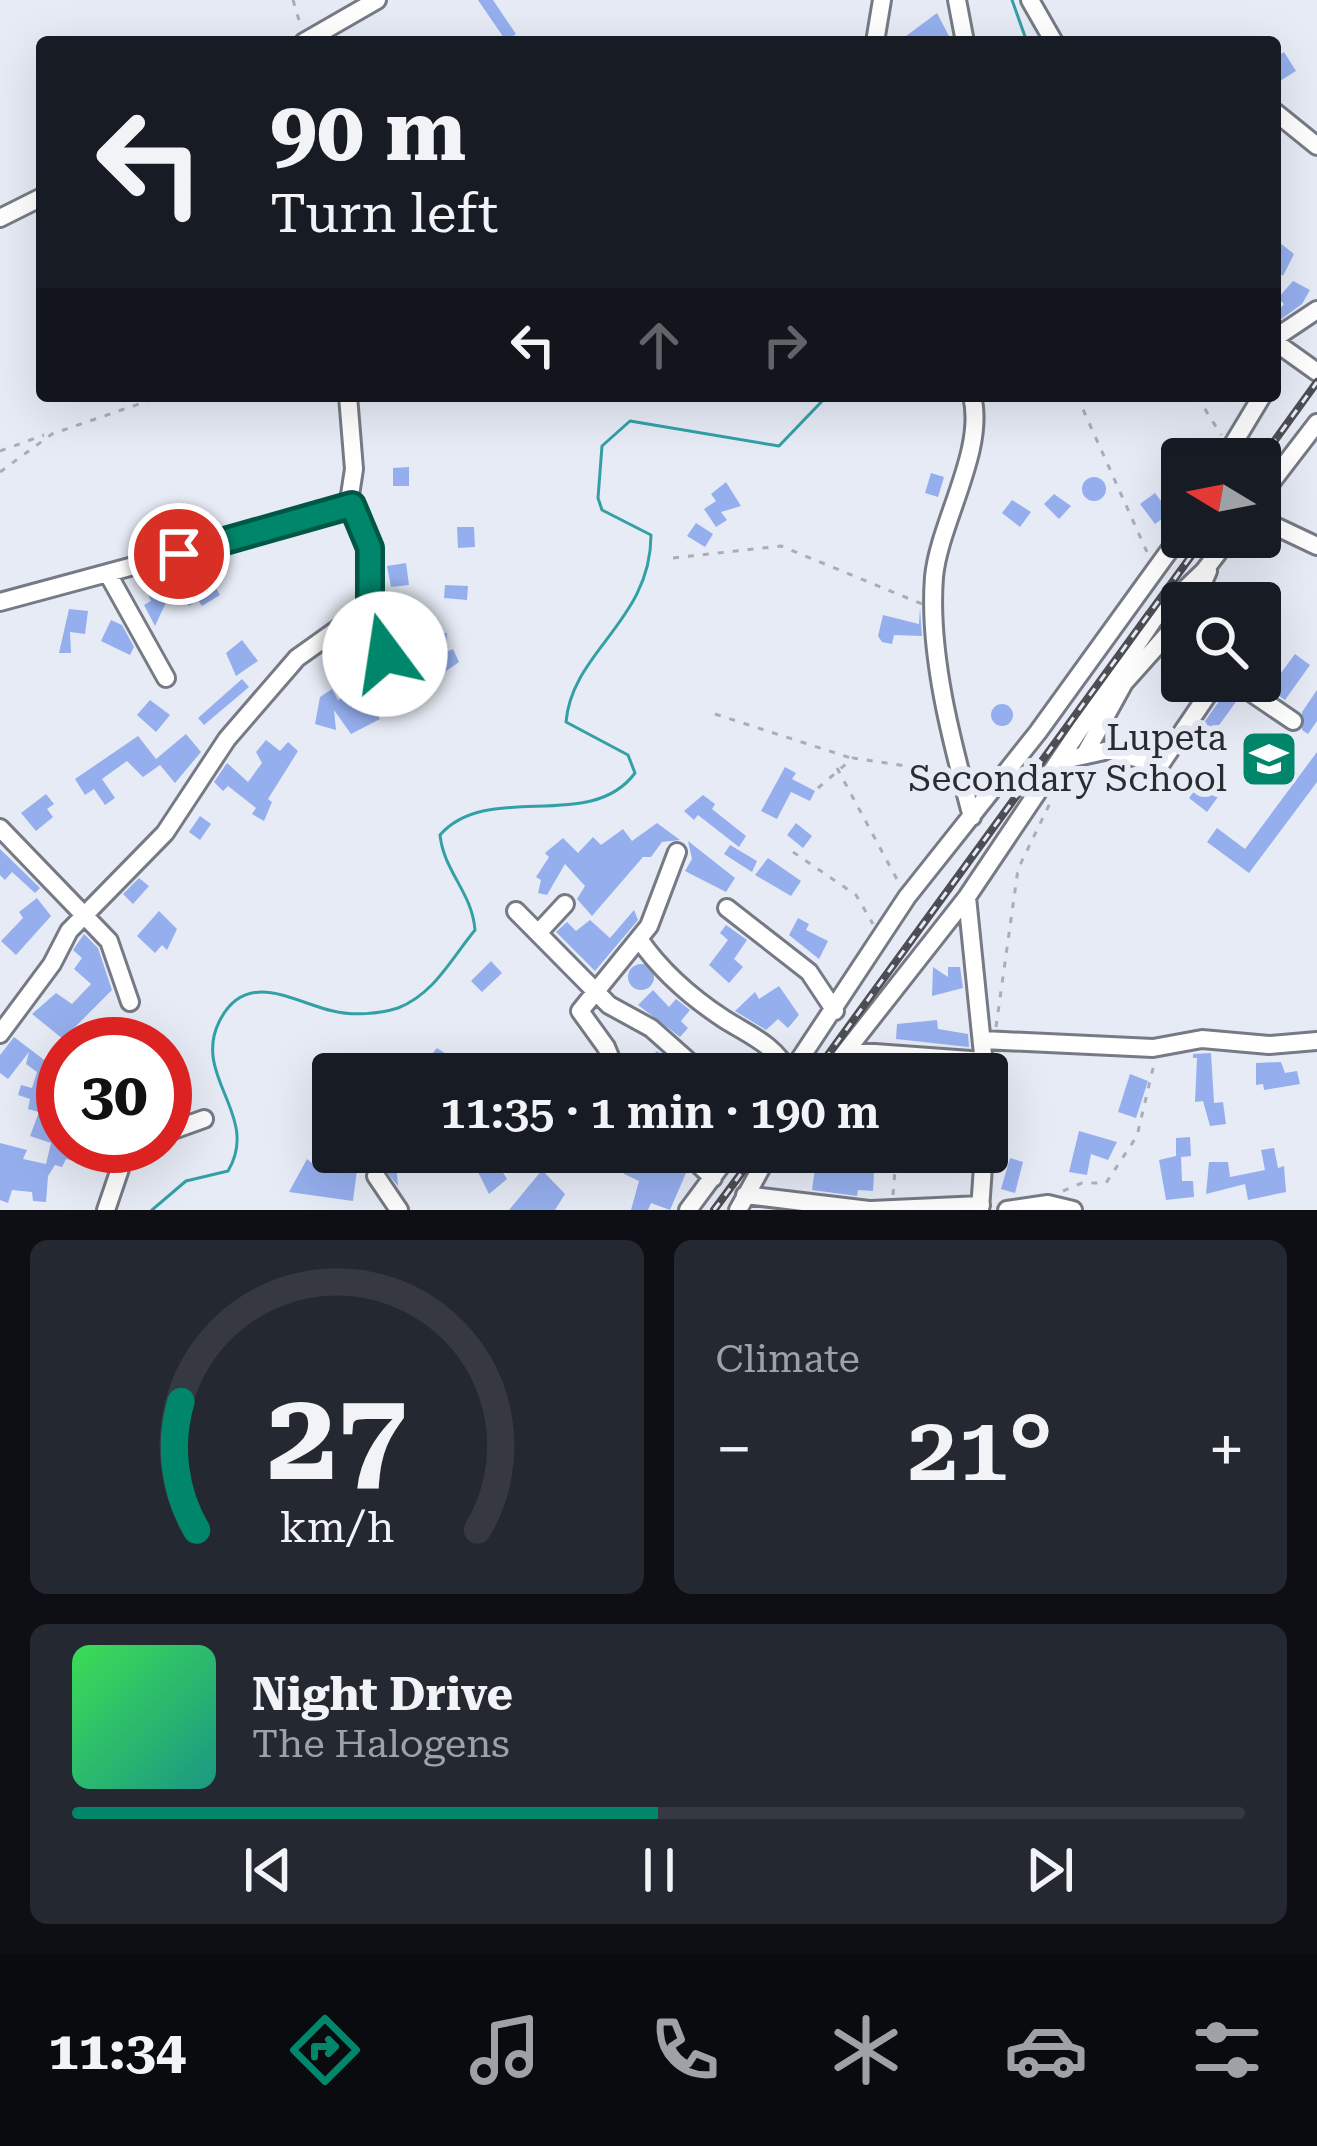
<!DOCTYPE html>
<meta charset="utf-8">
<style>
body{margin:0;font-family:"Roboto Serif",serif;background:#242831;color:#f1f3f6;height:100vh;display:flex;flex-direction:column;font-size:45px;white-space:nowrap}
*{box-sizing:border-box;margin:0}
p{font-size:39px;color:#9ea1a6}
.icon{flex:none;width:66px;height:66px;fill:none;stroke:currentColor;stroke-width:2;stroke-linecap:round;stroke-linejoin:round}
.map{position:relative;height:1210px;overflow:hidden}
.side{display:flex;flex-direction:column;gap:30px;padding:30px;background:#0d0f14;flex:1}
.side>*{flex:none}
.guide{position:absolute;left:36px;top:36px;width:1245px;height:366px;border-radius:12px;box-shadow:0 12px 48px #0002;background:#171b24;color:#f1f3f6;overflow:hidden}
.needle{width:78px;rotate:280deg}
.controls{position:absolute;left:1161px;top:438px;display:grid;gap:24px}
.controls a{display:grid;place-items:center;width:120px;height:120px;border-radius:12px;background:#171b24;box-shadow:0 12px 48px #0002;font-size:60px}
.speed{position:absolute;left:36px;top:1017px;display:flex;gap:24px;font-size:60px;font-weight:700;text-align:center}
.speed>*{display:grid;place-content:center;width:156px;height:156px;border-radius:50%;background:#171b24;box-shadow:0 12px 48px #0002;line-height:1}
.speed .limit{border:18px solid #d22;background:#fff;color:#111}
.pin{position:absolute;display:grid;place-items:center;width:102px;height:102px;color:#fff;margin:-51px;border:6px solid #fff;border-radius:50%;box-shadow:0 3px 12px #0007}
.me{position:absolute;width:132px;margin:-66px;rotate:346deg;stroke-linejoin:round;filter:drop-shadow(0 0 9px #0008)}
.turn{display:flex;align-items:center;gap:42px;height:252px;padding:0 36px;font-size:54px}
.turn .icon{width:156px;height:156px;stroke-width:2.5}
.turn b{display:block;font-size:84px;line-height:102px}
.lanes{display:flex;align-items:center;height:114px;padding:0 36px;background:#0003;justify-content:center;gap:60px;direction:ltr}
.lanes .off{opacity:.35}
.big{font-size:90px;font-weight:600;line-height:1.1}
.side .widget{flex:1;display:flex;flex-direction:column;justify-content:center;gap:18px;min-width:0;padding:0 42px;border-radius:18px;background:#242831}
.side .dial{align-items:center;gap:0}
.dial svg{height:312px;overflow:visible;fill:none;stroke:#363941;stroke-width:7;stroke-linecap:round;text-anchor:middle}
.dial text{fill:#f1f3f6;stroke:none}
.song{display:flex;align-items:center;gap:36px}
.cover{width:144px;height:144px;border-radius:18px;background:linear-gradient(135deg,hsl(130 70% 55%),hsl(170 70% 35%))}
.played{height:12px;border-radius:6px;background:linear-gradient(90deg,#00866a 50%,#363941 50%)}
.keys{display:flex;justify-content:space-around;direction:ltr}
.heat{display:flex;justify-content:space-between;align-items:center;font-size:66px;direction:ltr}
.side .tiles{flex:1;display:grid;gap:30px;grid-template-columns:1fr 1fr}
.widget:last-child{grid-column:span 2}
.trip{position:absolute;left:312px;top:1053px;width:696px;height:120px;border-radius:12px;background:#171b24;box-shadow:0 12px 48px #0002;font-weight:600;line-height:120px;text-align:center}
.dock{display:flex;height:192px;justify-content:space-around;align-items:center;background:#090b0e;color:#9ea1a6}
.dock .icon{width:84px;height:84px}
.dock .on{color:#00866a}
.dock b{font-size:54px;color:#f1f3f6}
.map>svg:first-child{display:block}
</style>
<div class="map">
<svg width="1317" height="1210" viewBox="0 0 1317 1210">
<rect width="100%" height="100%" fill="#e6ebf6"/>
<g fill="none" stroke-linecap="round" stroke-linejoin="round">
<!-- stream -->
<path stroke="#33a0a6" stroke-width="3" d="M 1012,0 L 1027,42
M 152,1210 L 186,1181 L 228,1171 C 261,1116 192,1077 219,1022 C 246,967 295,1003 333,1011 C 353,1016 379,1014 398,1008 C 434,994 451,959 475,930 C 472,892 444,872 440,835 C 488,780 590,834 635,773 L 628,755 L 566,722 C 572,651 651,621 651,535 L 602,510 L 598,498 L 602,446 L 630,421 L 779,446 L 827,396"/>
</g>
<!-- building -->
<path fill="#95afee" d="M 478,0 L 493,0 L 516,34 L 506,41 Z
M 937,13 L 952,42 L 898,42 Z
M 1284,52 L 1296,71 L 1275,84 L 1275,58 Z
M 1275,239 L 1294,254 L 1283,276 L 1275,269 Z
M 1293,281 L 1310,290 L 1302,304 L 1277,322 L 1275,315 L 1284,304 L 1278,298 Z
M 409,467 L 409,486 L 393,486 L 393,468 Z
M 931,473 L 944,477 L 938,497 L 925,493 Z
M1082 489a12 12 0 1 1 24 0a12 12 0 1 1-24 0Z
M 726,482 L 741,506 L 721,512 L 727,520 L 716,527 L 704,509 L 716,501 L 711,494 Z
M 1155,493 L 1170,513 L 1155,524 L 1140,504 Z
M 1054,494 L 1071,506 L 1059,519 L 1044,504 Z
M 1012,500 L 1031,512 L 1020,527 L 1002,513 Z
M 696,523 L 713,534 L 705,547 L 687,536 Z
M 457,527 L 474,527 L 475,547 L 458,548 Z
M 406,563 L 409,585 L 391,587 L 387,566 Z
M 212,581 L 220,595 L 202,606 L 198,600 L 189,606 L 184,597 Z
M 445,585 L 468,586 L 467,600 L 444,598 Z
M 162,586 L 168,598 L 155,626 L 144,605 L 151,601 L 148,594 Z
M 920,608 L 922,636 L 894,635 L 892,644 L 882,642 L 878,636 L 883,615 L 919,624 Z
M 69,609 L 88,611 L 85,634 L 70,632 L 71,653 L 59,653 Z
M 426,617 L 433,632 L 447,633 L 446,652 L 453,649 L 459,662 L 439,676 L 432,666 L 404,679 L 396,663 L 411,651 L 406,621 Z
M 111,620 L 122,625 L 134,647 L 130,655 L 101,641 Z
M 242,640 L 258,661 L 236,676 L 226,653 Z
M 1295,654 L 1310,665 L 1285,700 L 1269,689 Z
M 242,679 L 249,687 L 204,725 L 198,718 Z
M 380,679 L 387,690 L 398,684 L 403,694 L 375,711 L 380,719 L 351,734 L 334,710 L 336,730 L 315,724 L 320,697 L 332,689 L 338,700 Z
M 1317,690 L 1317,721 L 1308,734 L 1302,730 L 1302,712 Z
M 1226,691 L 1238,699 L 1212,735 L 1201,727 Z
M 150,700 L 170,715 L 156,732 L 137,715 Z
M991 715a11 11 0 1 1 22 0a11 11 0 1 1-22 0Z
M 186,734 L 201,752 L 175,783 L 160,765 L 143,777 L 127,761 L 102,779 L 115,798 L 105,805 L 94,789 L 85,795 L 75,779 L 138,736 L 156,759 Z
M 266,740 L 280,751 L 288,742 L 298,751 L 268,799 L 272,802 L 264,821 L 252,814 L 256,808 L 228,786 L 223,791 L 214,782 L 227,763 L 248,782 L 262,763 L 256,752 Z
M 1317,752 L 1317,782 L 1249,873 L 1207,842 L 1217,828 L 1245,849 Z
M 785,767 L 796,773 L 792,779 L 815,791 L 810,801 L 791,792 L 777,819 L 761,811 Z
M 1207,773 L 1225,787 L 1207,812 L 1189,798 Z
M 46,794 L 54,804 L 47,809 L 53,817 L 36,831 L 21,813 Z
M 703,795 L 715,804 L 712,809 L 746,836 L 739,847 L 698,815 L 694,820 L 684,811 Z
M 200,816 L 211,824 L 200,840 L 189,832 Z
M 657,823 L 680,840 L 662,842 L 651,857 L 643,857 L 592,916 L 577,899 L 585,886 L 565,864 L 547,895 L 538,893 L 541,880 L 536,877 L 549,857 L 545,853 L 563,838 L 578,853 L 593,837 L 601,845 L 623,829 L 632,841 Z
M 796,823 L 812,836 L 803,848 L 787,835 Z
M 688,841 L 735,878 L 726,892 L 685,871 L 692,859 Z
M 730,845 L 757,861 L 752,872 L 724,854 Z
M 0,849 L 40,888 L 35,893 L 12,872 L 5,880 L 0,875 Z
M 768,858 L 801,881 L 791,896 L 755,875 Z
M 139,878 L 149,886 L 133,904 L 123,894 Z
M 37,898 L 51,916 L 16,955 L 1,941 L 23,918 L 19,912 Z
M 634,910 L 638,920 L 595,971 L 556,932 L 567,922 L 576,931 L 590,920 L 610,938 Z
M 159,911 L 177,929 L 167,950 L 162,945 L 155,953 L 137,936 Z
M 798,918 L 809,924 L 806,930 L 828,941 L 819,959 L 789,935 Z
M 726,925 L 747,940 L 734,959 L 743,967 L 729,983 L 709,965 L 728,940 L 720,933 Z
M 84,934 L 98,948 L 112,990 L 63,1039 L 32,1014 L 56,993 L 72,1004 L 91,984 L 74,969 L 82,958 L 73,950 Z
M 491,961 L 502,973 L 482,992 L 471,981 Z
M628 977a13 13 0 1 1 26 0a13 13 0 1 1-26 0Z
M 933,967 L 948,977 L 948,967 L 960,967 L 963,988 L 932,996 Z
M 779,986 L 799,1015 L 788,1028 L 778,1019 L 766,1030 L 735,1011 L 755,992 L 759,999 Z
M 653,990 L 669,1007 L 676,999 L 690,1010 L 681,1021 L 688,1028 L 680,1037 L 638,1005 Z
M 937,1020 L 938,1029 L 968,1034 L 969,1047 L 896,1039 L 897,1024 Z
M 14,1037 L 56,1069 L 63,1059 L 63,1146 L 89,1146 L 79,1162 L 66,1159 L 62,1167 L 55,1165 L 48,1176 L 46,1202 L 33,1201 L 32,1192 L 12,1190 L 8,1203 L 0,1200 L 0,1143 L 27,1150 L 23,1159 L 46,1164 L 51,1143 L 30,1136 L 39,1112 L 28,1109 L 30,1099 L 18,1095 L 21,1085 L 32,1088 L 37,1072 L 26,1064 L 29,1052 L 8,1079 L 0,1073 L 0,1055 Z
M 437,1048 L 454,1059 L 441,1074 L 392,1071 L 401,1057 L 424,1064 Z
M 657,1051 L 673,1064 L 663,1074 L 654,1074 L 644,1064 Z
M 1211,1053 L 1214,1103 L 1223,1102 L 1226,1124 L 1210,1126 L 1203,1101 L 1195,1102 L 1197,1058 L 1193,1058 L 1193,1054 Z
M 576,1059 L 599,1063 L 603,1074 L 576,1074 Z
M 1281,1062 L 1285,1073 L 1297,1071 L 1300,1084 L 1264,1090 L 1263,1084 L 1256,1085 L 1256,1063 Z
M 1130,1074 L 1148,1081 L 1136,1118 L 1118,1112 Z
M 1079,1131 L 1117,1142 L 1108,1160 L 1091,1154 L 1087,1175 L 1069,1172 Z
M 1190,1137 L 1191,1156 L 1181,1157 L 1182,1181 L 1193,1181 L 1194,1197 L 1166,1200 L 1159,1160 L 1176,1156 L 1176,1138 Z
M 330,1148 L 422,1152 L 418,1158 L 426,1161 L 421,1171 L 396,1160 L 398,1186 L 380,1164 L 357,1170 L 353,1201 L 289,1192 L 307,1159 L 317,1167 Z
M 1274,1148 L 1278,1168 L 1284,1166 L 1286,1192 L 1248,1200 L 1245,1184 L 1206,1194 L 1209,1162 L 1228,1162 L 1230,1177 L 1265,1170 L 1261,1150 Z
M 481,1152 L 487,1158 L 492,1155 L 507,1179 L 489,1194 L 471,1158 Z
M 633,1152 L 654,1152 L 686,1173 L 670,1210 L 651,1203 L 648,1210 L 631,1210 L 639,1181 L 624,1174 Z
M 817,1152 L 832,1152 L 834,1171 L 859,1172 L 859,1152 L 886,1152 L 886,1173 L 874,1173 L 873,1191 L 858,1190 L 857,1196 L 812,1190 Z
M 1010,1158 L 1023,1162 L 1015,1193 L 1001,1189 Z
M 542,1170 L 565,1194 L 555,1210 L 509,1210 Z"/>
<g fill="none" stroke-linecap="round" stroke-linejoin="round">
<!-- minor casing -->
<g stroke="#767a84" stroke-width="22">
<path id="minor" d="M 957,0 L 965,42
M 1030,0 L 1054,42
M 304,42 L 377,0
M 875,42 L 882,0
M 1275,112 L 1317,146
M 0,218 L 42,197
M 1275,338 L 1317,310
M 1275,342 L 1317,372
M 972,396 C 986,450 939,523 934,577 C 928,654 952,743 972,817
M 1224,459 L 1262,396
M 1260,497 L 1317,423
M 352,505 L 370,548 L 371,598 L 385,654
M 1260,519 L 1317,546
M 108,574 L 166,678
M 0,602 L 348,508 L 354,469 L 348,396
M 1194,603 L 1208,571
M 1234,681 L 1293,721
M 1086,752 L 1124,683 L 1182,618
M 1059,761 L 1109,750 L 1160,765 L 1217,681
M 0,828 L 109,941 L 130,1002
M 967,897 L 985,1074
M 727,908 L 809,972 L 835,1011
M 516,911 L 609,1005 L 651,1028 L 703,1074
M 539,932 L 565,904
M 639,939 C 661,971 692,998 724,1019 C 751,1036 774,1044 790,1074
M 0,1034 L 52,964 L 69,931 L 165,833 L 227,739 L 297,658 L 356,616 L 371,598
M 983,1040 L 1153,1048 L 1202,1039 L 1269,1045 L 1317,1041
M 847,1051 L 984,1061
M 617,1074 L 606,1047 L 580,1011 L 649,926 L 677,852
M 790,1074 L 907,897 L 1038,732 L 1182,533
M 828,1074 L 967,897 L 1154,619 L 1204,571 L 1230,537
M 165,1133 L 204,1119
M 685,1152 L 713,1178
M 376,1176 L 399,1210
M 745,1195 L 869,1210
M 106,1210 L 122,1163 L 141,1146
M 688,1210 L 731,1152
M 738,1210 L 770,1152
M 871,1210 L 981,1205
M 980,1210 L 984,1152
M 1007,1210 L 1048,1204 L 1073,1210"/>
</g>
<!-- path -->
<path stroke="#a9adb6" stroke-width="3" stroke-dasharray="6 9" stroke-linecap="butt" d="M 293,0 L 301,27
M 1077,396 L 1147,552
M 1197,396 L 1221,435
M 0,451 L 44,435
M 0,472 L 52,434 L 162,396
M 673,558 L 781,546 L 922,604
M 715,714 L 851,758
M 837,768 L 900,885
M 818,788 L 853,758 L 946,772
M 793,852 L 856,895 L 873,924
M 996,1027 L 1018,869 L 1054,795
M 1063,1191 L 1082,1183 L 1106,1183 L 1137,1136 L 1154,1064
M 893,1195 L 896,1157 L 933,1152"/>
<!-- minor -->
<use href="#minor" stroke="#fff" stroke-width="16"/>
<!-- rail casing -->
<g stroke="#4c4e54" stroke-width="8">
<path id="rail" d="M 1260,461 L 1317,382
M 814,1074 L 1205,537
M 714,1210 L 757,1152"/>
</g>
<!-- rail -->
<use href="#rail" stroke="#e6ebf6" stroke-width="3" stroke-dasharray="9" stroke-linecap="butt"/>
</g>
<g fill="none" stroke-linecap="round" stroke-linejoin="round">
<!-- route casing -->
<g stroke="#005745" stroke-width="30">
<path id="route" d="M 179,554 L 352,505 L 370,548 L 370,598 L 385,654"/>
</g>
<!-- route -->
<use href="#route" stroke="#00866a" stroke-width="21"/>
</g>
<!-- icons -->
<defs>
<g id="school-square" transform="scale(3)"><rect x="-9" y="-9" width="18" height="18" rx="4" fill="#00866a" stroke="#e6ebf6"/><path d="M0-5L7-2L0 1L-7-2ZM-4 1L0 2.5L4 1V4Q0 6-4 4Z" fill="#fff"/></g>
</defs>
<g fill-rule="evenodd">
<use href="#school-square" x="1269" y="759"/>
</g>
<g text-anchor="middle" dominant-baseline="central" stroke-width="12" stroke-linejoin="round" paint-order="stroke">
<!-- poi labels -->
<g font-size="36" fill="#2a2c30" stroke="#e6ebf6" text-anchor="end">
<text x="1227" y="738">Lupeta<tspan x="1227" dy="41">Secondary School</tspan></text>
</g>
</g>
</svg>
<div class="controls">
<a><svg class="needle" viewBox="-14 -14 28 28"><path d="M0-13l5 13h-10z" fill="#e53935"/><path d="M0 13l5-13h-10z" fill="#9ea1a6"/></svg></a>
<a><svg class="icon" aria-label="search" viewBox="0 0 24 24"><circle cx="10" cy="10" r="6"/><path d="M15 15l6 6"/></svg></a>
</div>
<div class="speed"><div class="limit">30</div></div>
<div class="pin" style="left:179px;top:554px;background:#d93025"><svg class="icon" aria-label="arrive" viewBox="0 0 24 24"><path d="M6 21V4h12l-3 4 3 4H6"/></svg></div>
<svg class="me" style="left:385px;top:654px" viewBox="-20 -20 40 40"><circle r="19" fill="#fff"/><path d="M0-13L10 11 0 6-10 11z" fill="#00866a"/></svg>
<div class="trip">11:35 · 1 min · 190 m</div>
<div class="guide">
<div class="turn"><svg class="icon" aria-label="left" viewBox="0 0 24 24"><path d="M17 20v-9H6M10 6l-5 5 5 5"/></svg><div><b>90 m</b>Turn left</div></div>
<div class="lanes"><svg class="icon" aria-label="left" viewBox="0 0 24 24"><path d="M17 20v-9H6M10 6l-5 5 5 5"/></svg><svg class="icon off" aria-label="ahead" viewBox="0 0 24 24"><path d="M12 20V5M6 11l6-6 6 6"/></svg><svg class="icon off" aria-label="right" viewBox="0 0 24 24"><path d="M7 20v-9h11M14 6l5 5-5 5"/></svg></div>
</div>
</div>
<section class="side">
<div class="tiles">
<div class="widget dial"><svg viewBox="0 0 100 80">
<path d="M14 69A42 42 0 1 1 86 69"/>
<path d="M14 69A42 42 0 0 1 10 36" stroke="#00866a"/>
<text x="50" y="56" font-size="32" font-weight="700">27</text>
<text x="50" y="72" font-size="11">km/h</text>
</svg></div>
<div class="widget"><p>Climate</p>
<div class="heat"><a>−</a><b class="big">21°</b><a>+</a></div>
</div>
<div class="widget">
<div class="song"><i class="cover"></i><div><b>Night Drive</b><p>The Halogens</p></div></div>
<div class="played"></div>
<div class="keys"><svg class="icon" aria-label="previous" viewBox="0 0 24 24"><path d="M18 5L8 12l10 7zM5 5v14"/></svg><svg class="icon" aria-label="pause" viewBox="0 0 24 24"><path d="M8 5v14M16 5v14"/></svg><svg class="icon" aria-label="next" viewBox="0 0 24 24"><path d="M6 5l10 7-10 7zM19 5v14"/></svg></div>
</div>
</div>
</section>
<nav class="dock">
<b>11:34</b>
<svg class="icon on" aria-label="directions" viewBox="0 0 24 24"><path d="M12 3l9 9-9 9-9-9zM9 14v-3h6M13 9l2 2-2 2"/></svg>
<svg class="icon" aria-label="music" viewBox="0 0 24 24"><path d="M9 18V5l10-2v13"/><circle cx="6" cy="18" r="3"/><circle cx="16" cy="16" r="3"/></svg>
<svg class="icon" aria-label="phone" viewBox="0 0 24 24"><path d="M5 4h4l2 5-3 2q2 4 5 5l2-3 5 2v4C11 20 4 13 5 4z"/></svg>
<svg class="icon" aria-label="climate" viewBox="0 0 24 24"><path d="M12 3v18M4 7l16 10M4 17L20 7"/></svg>
<svg class="icon" aria-label="car" viewBox="0 0 24 24"><path d="M5 17H2v-5l4-1 3-4h7l3 4 3 1v5h-3M9 17h6M6 11h13"/><circle cx="7" cy="17" r="2"/><circle cx="17" cy="17" r="2"/></svg>
<svg class="icon" aria-label="filters" viewBox="0 0 24 24"><path d="M4 7h16M4 17h16"/><circle cx="9" cy="7" r="2"/><circle cx="15" cy="17" r="2"/></svg>
</nav>
